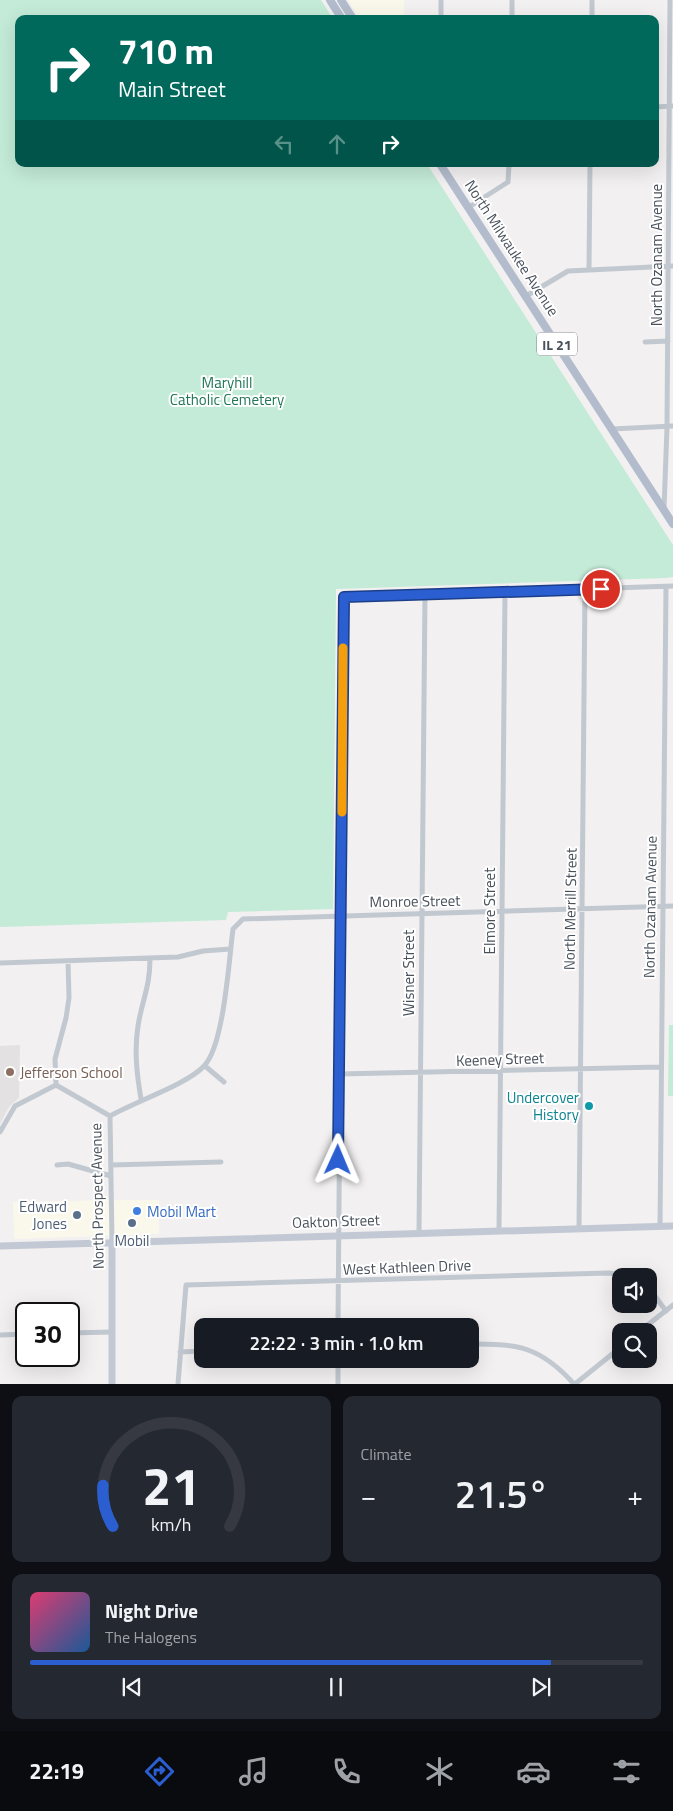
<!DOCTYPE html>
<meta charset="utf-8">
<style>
body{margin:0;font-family:"Titillium Web",sans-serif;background:#242831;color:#f1f3f6;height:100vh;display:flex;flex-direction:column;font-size:19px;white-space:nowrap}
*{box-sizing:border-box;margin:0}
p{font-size:16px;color:#9ea1a6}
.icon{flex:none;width:28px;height:28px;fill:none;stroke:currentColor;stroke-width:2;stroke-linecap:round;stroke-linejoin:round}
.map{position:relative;height:1384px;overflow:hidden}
.side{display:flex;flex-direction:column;gap:12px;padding:12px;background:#0d0f14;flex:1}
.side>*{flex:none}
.top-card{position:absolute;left:15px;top:15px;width:644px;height:152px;border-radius:10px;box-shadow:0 5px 20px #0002;background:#00695c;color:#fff;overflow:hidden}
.tools{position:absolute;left:612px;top:1268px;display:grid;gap:10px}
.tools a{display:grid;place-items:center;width:45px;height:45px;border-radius:10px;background:#171b24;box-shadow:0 5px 20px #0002;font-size:25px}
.speed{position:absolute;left:15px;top:1302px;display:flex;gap:10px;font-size:25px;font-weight:700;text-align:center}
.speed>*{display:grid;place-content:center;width:65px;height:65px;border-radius:50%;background:#171b24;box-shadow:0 5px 20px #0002;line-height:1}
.speed .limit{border:2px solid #111;border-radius:8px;background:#fff;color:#111}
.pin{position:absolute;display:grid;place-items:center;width:42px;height:42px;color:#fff;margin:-21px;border:2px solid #fff;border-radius:50%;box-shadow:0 1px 5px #0007}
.me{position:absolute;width:55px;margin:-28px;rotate:1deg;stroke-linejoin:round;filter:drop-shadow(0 0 4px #0008)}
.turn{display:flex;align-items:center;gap:18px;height:105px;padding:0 20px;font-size:22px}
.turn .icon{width:65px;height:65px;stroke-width:2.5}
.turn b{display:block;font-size:35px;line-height:42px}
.lanes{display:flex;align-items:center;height:48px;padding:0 20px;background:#0003;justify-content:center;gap:25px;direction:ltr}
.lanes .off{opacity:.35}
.big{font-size:38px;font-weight:600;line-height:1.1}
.side .card{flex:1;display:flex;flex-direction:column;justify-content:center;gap:8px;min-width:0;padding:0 18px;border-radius:10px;background:#242831}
.side .dial{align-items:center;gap:0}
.dial svg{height:130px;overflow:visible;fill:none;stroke:#363941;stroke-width:7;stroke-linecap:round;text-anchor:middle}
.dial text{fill:#f1f3f6;stroke:none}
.song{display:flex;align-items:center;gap:15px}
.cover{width:60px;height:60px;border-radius:8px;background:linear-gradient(135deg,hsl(340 70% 55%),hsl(210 70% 35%))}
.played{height:5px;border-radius:2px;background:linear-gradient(90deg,#2b5fd1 85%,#363941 85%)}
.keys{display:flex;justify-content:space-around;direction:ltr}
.heat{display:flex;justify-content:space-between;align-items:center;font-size:28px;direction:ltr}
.side .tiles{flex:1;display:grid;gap:12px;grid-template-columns:1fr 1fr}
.card:last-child{grid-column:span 2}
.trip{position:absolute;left:194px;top:1318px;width:285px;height:50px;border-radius:10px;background:#171b24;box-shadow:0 5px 20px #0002;font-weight:600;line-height:50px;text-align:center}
.dock{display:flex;height:80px;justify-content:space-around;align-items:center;background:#090b0e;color:#9ea1a6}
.dock .icon{width:35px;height:35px}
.dock .current{color:#2b5fd1}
.dock b{font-size:22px;color:#f1f3f6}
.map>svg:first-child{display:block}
</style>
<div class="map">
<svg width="673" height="1384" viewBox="0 0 673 1384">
<rect width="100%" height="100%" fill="#f2f0f0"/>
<!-- commercial -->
<path fill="#faf8eb" d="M 348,0 L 404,0 L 404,19 L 360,19 Z
M 111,1200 L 159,1200 L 159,1234 L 14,1239 L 13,1202 Z"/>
<!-- education -->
<path fill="#e3e1e1" d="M 20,1045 L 19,1098 L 9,1107 L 0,1124 L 0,1046 Z"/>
<!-- green -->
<path fill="#c3ebd7" d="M 0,0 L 321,0 L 333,19 L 19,19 L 19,164 L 427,164 L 673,545 L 673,577 L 665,578 L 336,589 L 333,909 L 228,912 L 226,920 L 0,927 Z
M 669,1025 L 673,1025 L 673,1096 L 668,1096 Z"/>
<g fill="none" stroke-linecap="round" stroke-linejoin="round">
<!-- street -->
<path stroke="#c2c8d0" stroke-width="5" d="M 441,19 L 441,0
M 512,19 L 512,0
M 592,19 L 592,0
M 655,107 L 673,106
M 469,207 L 508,182 L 509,164
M 589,269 L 590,164
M 526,296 L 568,271 L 673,266
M 645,342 L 668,341
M 612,429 L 673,426
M 664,509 L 667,427 L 670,0
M 0,963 L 178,957 L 203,951 L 230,949
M 205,1066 L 224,1082
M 339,1074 L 661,1067
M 56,1085 L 55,1059 L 66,1018 L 69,998 L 68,961
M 141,1099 C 137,1075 134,1051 138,1026 C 142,1000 150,987 150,959
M 110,1116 C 134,1102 188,1084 204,1066 C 224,1046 229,959 233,929 L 243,919 L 673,906
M 110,1116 L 112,1242
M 0,1132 L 15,1106 L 56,1085 L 110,1116
M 57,1165 L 68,1164 L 111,1176
M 111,1165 L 221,1162
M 660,1227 L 666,587
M 579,1228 L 585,589
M 499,1231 L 505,592
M 419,1233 L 425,594
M 649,1288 L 666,1311
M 338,1326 L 344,597 L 673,586
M 640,1331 L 673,1305
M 69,1333 L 112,1332
M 0,1335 L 26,1334
M 470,1344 C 517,1343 541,1347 574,1384
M 180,1352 L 202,1351
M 178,1384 L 186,1285 L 609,1273 L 629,1276
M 338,1384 L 338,1359
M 575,1384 L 621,1347"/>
<!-- secondary -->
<path stroke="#c2c9d4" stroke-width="7" d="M 112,1242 L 112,1384
M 0,1246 L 673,1226"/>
<!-- primary -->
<path stroke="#b2bccc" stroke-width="8" d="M 330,0 L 342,19
M 341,0 L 353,19
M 440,164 L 673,524"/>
</g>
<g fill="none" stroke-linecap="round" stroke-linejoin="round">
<!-- route casing -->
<g stroke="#1c3e88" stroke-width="12">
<path id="route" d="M 338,1160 L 344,597 L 601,589"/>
</g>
<!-- route -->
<use href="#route" stroke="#2b5fd1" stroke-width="9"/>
<!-- slow -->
<path stroke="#f59e0b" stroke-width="9" d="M 342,812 L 343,648"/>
</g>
<!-- markers -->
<circle fill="#8d6e63" stroke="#fff" stroke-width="2" cx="10" cy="1072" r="5"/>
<circle fill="#0f9aa8" stroke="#fff" stroke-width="2" cx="589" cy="1106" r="5"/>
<circle fill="#3f7fe0" stroke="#fff" stroke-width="2" cx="137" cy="1211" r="5"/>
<g fill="#5c6f8a" stroke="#fff" stroke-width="2">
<circle cx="77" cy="1215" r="5"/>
<circle cx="132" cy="1223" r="5"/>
</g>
<g text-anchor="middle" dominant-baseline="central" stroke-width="4" stroke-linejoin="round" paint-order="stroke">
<!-- shield labels -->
<rect fill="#fff" stroke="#80858c" stroke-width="1" x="537" y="332.5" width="40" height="23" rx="4"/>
<g font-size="14" font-weight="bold" fill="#49515b">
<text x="557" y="344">IL 21</text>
</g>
<!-- street labels -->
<g font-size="15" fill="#49515b" stroke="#fff">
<text transform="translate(512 248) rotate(57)">North Milwaukee Avenue</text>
<text transform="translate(656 255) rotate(-90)">North Ozanam Avenue</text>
<text transform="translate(415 901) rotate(-1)">Monroe Street</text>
<text transform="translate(650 907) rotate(-89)">North Ozanam Avenue</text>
<text transform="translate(570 909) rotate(-89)">North Merrill Street</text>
<text transform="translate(489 911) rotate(-90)">Elmore Street</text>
<text transform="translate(408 973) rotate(-90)">Wisner Street</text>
<text transform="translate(500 1059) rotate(-2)">Keeney Street</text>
<text transform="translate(97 1196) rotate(-91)">North Prospect Avenue</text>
<text transform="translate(336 1221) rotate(-2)">Oakton Street</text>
<text transform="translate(407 1267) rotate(-2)">West Kathleen Drive</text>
</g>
<!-- park labels -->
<g font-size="15" fill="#207656" stroke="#fff">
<text x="227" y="382">Maryhill<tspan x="227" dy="17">Catholic Cemetery</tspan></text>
</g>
<!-- education labels -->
<g font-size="15" fill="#785e54" stroke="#fff" text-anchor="start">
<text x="20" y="1072">Jefferson School</text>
</g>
<!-- culture labels -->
<g font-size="15" fill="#0d838f" stroke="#fff" text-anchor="end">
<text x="579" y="1097">Undercover<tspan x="579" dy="17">History</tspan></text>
</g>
<!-- service labels -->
<g font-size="15" fill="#4e5e75" stroke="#fff" text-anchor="end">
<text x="67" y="1206">Edward<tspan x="67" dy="17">Jones</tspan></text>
<text x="132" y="1240" text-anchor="middle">Mobil</text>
</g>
<!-- shop labels -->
<g font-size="15" fill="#366cbe" stroke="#fff" text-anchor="start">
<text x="147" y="1211">Mobil Mart</text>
</g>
</g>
</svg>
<div class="tools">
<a><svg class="icon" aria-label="sound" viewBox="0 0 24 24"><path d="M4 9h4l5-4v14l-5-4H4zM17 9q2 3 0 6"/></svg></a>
<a><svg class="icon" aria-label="search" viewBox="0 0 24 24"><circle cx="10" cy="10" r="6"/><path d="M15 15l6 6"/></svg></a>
</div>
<div class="speed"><div class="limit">30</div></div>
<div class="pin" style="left:601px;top:589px;background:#d93025"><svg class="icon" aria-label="arrive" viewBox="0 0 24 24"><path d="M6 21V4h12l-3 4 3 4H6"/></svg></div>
<svg class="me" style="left:338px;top:1160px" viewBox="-20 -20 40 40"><path d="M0-17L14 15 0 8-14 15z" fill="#2b5fd1" stroke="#fff" stroke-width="4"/></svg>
<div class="trip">22:22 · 3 min · 1.0 km</div>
<div class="top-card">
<div class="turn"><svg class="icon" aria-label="right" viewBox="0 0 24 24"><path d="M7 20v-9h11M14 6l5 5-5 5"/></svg><div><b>710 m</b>Main Street</div></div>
<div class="lanes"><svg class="icon off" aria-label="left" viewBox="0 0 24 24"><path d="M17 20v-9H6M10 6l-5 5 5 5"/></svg><svg class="icon off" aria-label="ahead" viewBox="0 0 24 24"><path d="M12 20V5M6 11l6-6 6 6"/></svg><svg class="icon" aria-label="right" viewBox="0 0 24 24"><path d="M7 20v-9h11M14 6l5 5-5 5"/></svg></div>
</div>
</div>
<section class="side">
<div class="tiles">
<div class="card dial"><svg viewBox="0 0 100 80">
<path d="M14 69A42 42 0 1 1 86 69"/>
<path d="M14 69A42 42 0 0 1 8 44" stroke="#2b5fd1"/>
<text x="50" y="56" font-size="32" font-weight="700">21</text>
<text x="50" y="72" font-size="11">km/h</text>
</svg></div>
<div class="card"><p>Climate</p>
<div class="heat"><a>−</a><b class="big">21.5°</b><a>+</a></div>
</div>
<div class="card">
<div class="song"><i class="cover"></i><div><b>Night Drive</b><p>The Halogens</p></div></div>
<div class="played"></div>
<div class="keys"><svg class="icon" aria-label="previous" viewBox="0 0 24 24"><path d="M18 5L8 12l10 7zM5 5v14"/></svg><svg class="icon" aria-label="pause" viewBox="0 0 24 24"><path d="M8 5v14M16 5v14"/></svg><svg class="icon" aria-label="next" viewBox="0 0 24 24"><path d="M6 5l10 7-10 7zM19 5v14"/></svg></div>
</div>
</div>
</section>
<nav class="dock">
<b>22:19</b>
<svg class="icon current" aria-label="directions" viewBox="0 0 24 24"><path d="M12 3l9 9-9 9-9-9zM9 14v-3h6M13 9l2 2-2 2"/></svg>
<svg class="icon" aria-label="music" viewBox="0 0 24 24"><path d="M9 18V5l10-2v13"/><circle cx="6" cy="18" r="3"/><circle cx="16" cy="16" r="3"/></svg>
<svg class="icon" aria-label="phone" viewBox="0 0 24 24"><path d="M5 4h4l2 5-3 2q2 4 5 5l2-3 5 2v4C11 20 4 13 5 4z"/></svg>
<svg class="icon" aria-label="climate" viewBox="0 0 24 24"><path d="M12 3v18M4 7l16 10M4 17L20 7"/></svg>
<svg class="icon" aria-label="car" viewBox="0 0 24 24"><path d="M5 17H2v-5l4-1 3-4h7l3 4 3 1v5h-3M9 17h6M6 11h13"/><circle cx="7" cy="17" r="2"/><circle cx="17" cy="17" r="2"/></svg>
<svg class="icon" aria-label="filters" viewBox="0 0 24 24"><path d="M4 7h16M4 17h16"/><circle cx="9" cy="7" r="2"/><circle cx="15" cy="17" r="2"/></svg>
</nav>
